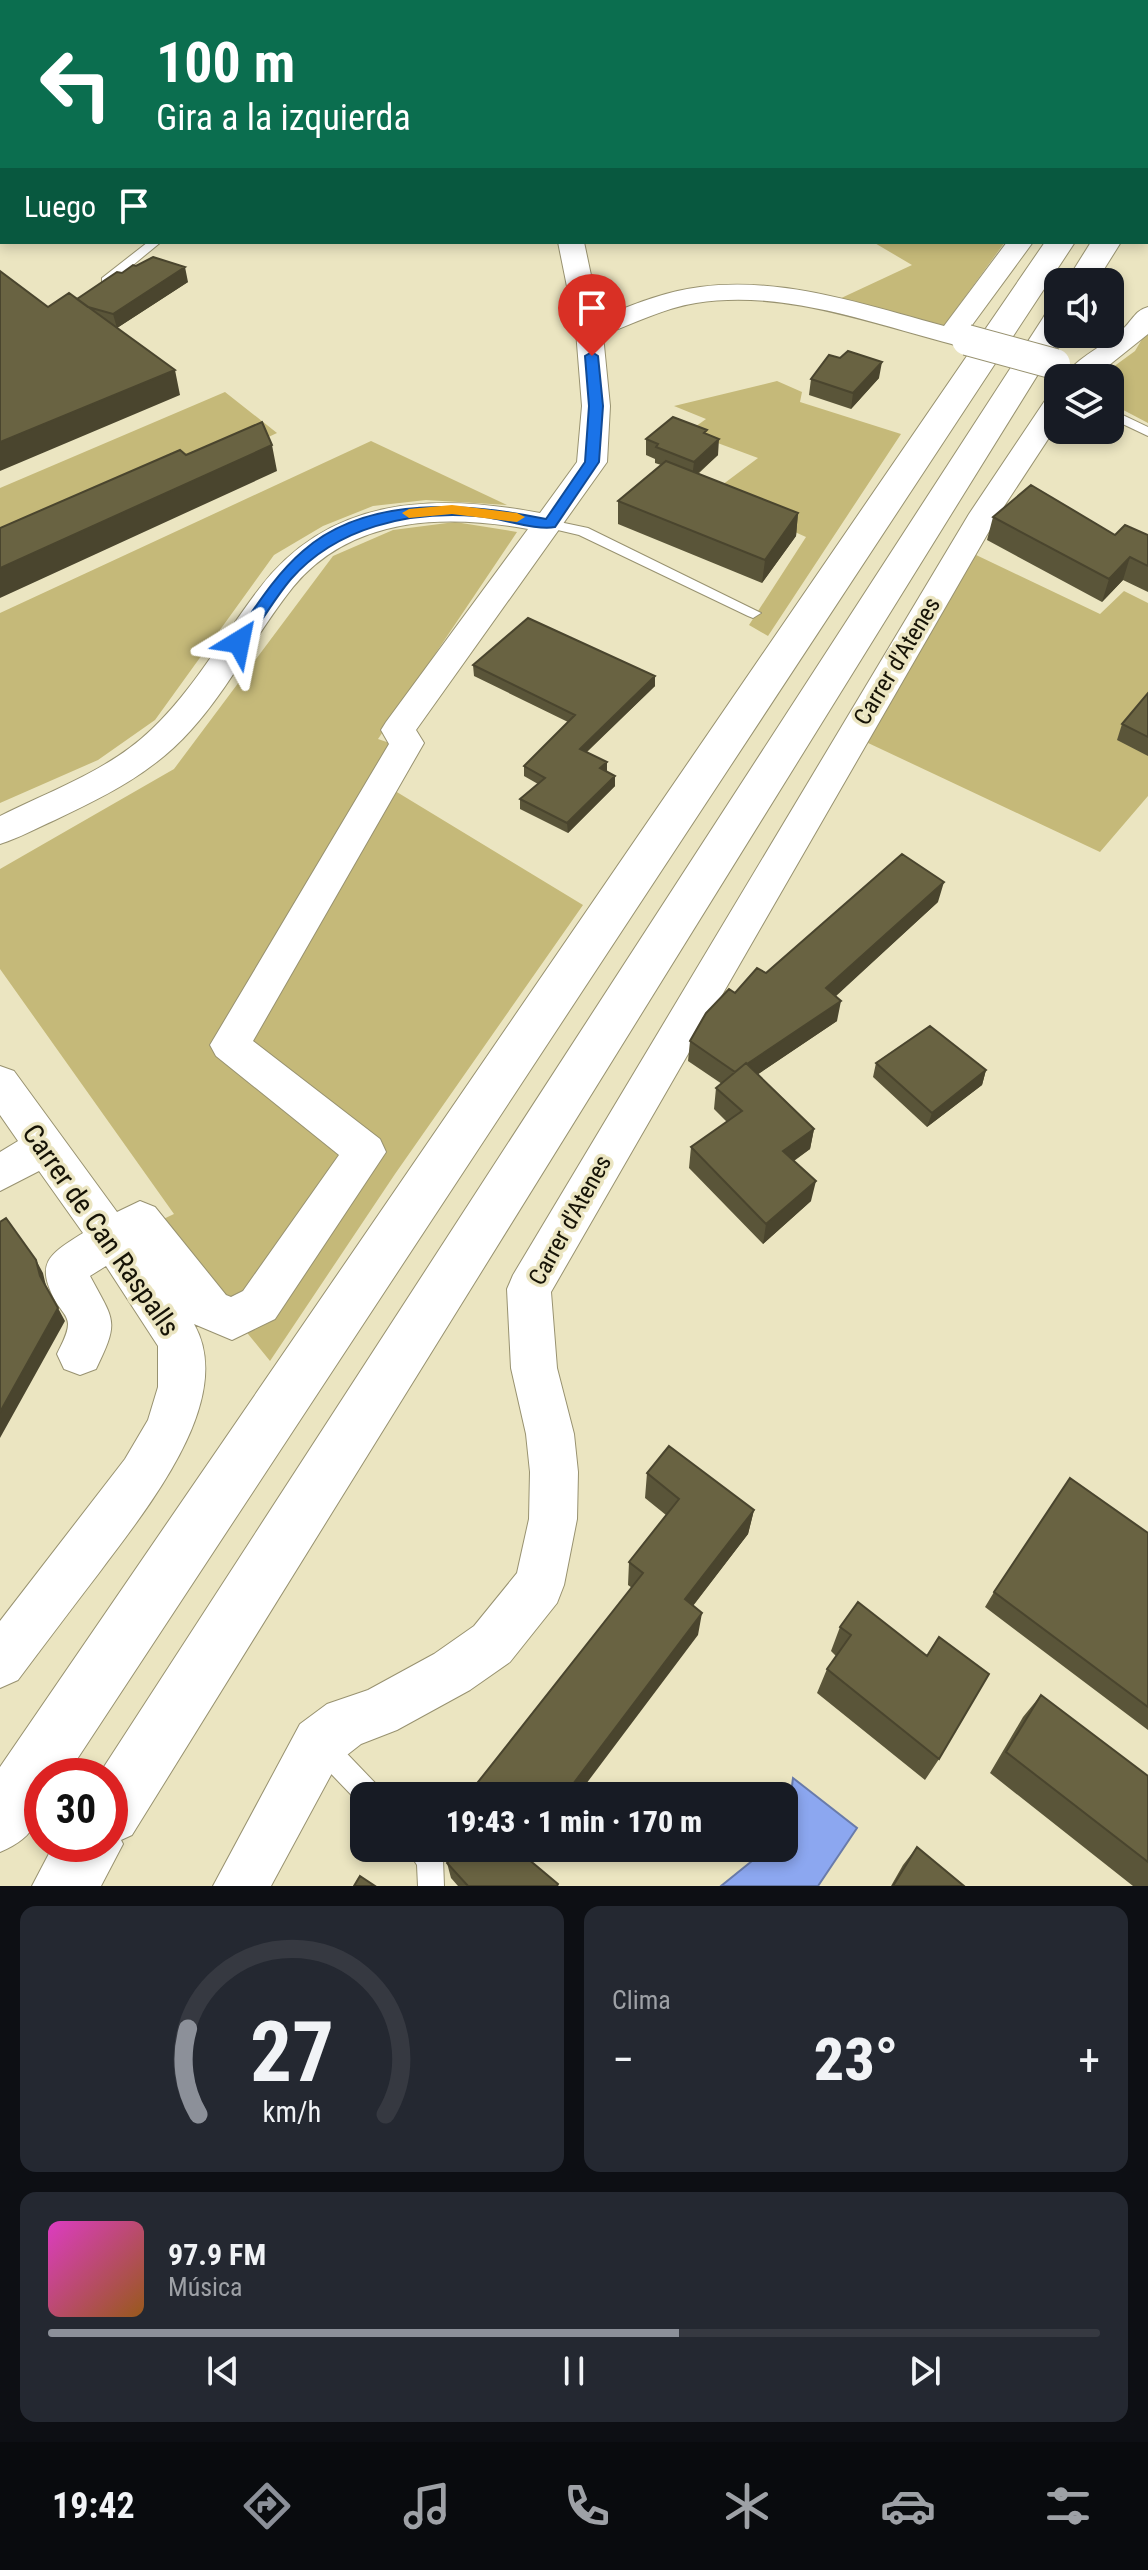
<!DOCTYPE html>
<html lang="es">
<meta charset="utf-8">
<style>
body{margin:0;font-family:"Roboto Condensed",sans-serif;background:#242831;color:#f1f3f6;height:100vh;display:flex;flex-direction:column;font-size:30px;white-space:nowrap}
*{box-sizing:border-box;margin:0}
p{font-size:26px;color:#9ea1a6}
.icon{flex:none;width:44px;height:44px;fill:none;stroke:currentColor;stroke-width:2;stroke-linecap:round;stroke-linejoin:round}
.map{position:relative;height:1886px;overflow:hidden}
.details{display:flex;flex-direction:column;gap:20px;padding:20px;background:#0d0f14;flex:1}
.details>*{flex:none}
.guide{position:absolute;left:0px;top:0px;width:1148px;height:244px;box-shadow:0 4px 12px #0003;background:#0b6e4f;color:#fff;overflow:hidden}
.fabs{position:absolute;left:1044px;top:268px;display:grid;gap:16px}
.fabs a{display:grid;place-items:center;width:80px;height:80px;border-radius:16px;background:#171b24;box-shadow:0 4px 12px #0003;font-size:40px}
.speed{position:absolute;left:24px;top:1758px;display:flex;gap:16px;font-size:40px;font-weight:700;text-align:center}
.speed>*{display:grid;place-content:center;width:104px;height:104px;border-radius:50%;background:#171b24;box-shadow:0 4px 12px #0003;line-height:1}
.speed .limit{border:12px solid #d22;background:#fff;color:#111}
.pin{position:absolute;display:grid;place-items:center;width:68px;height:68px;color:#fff;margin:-82px -34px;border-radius:50% 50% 50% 0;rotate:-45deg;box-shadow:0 0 8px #0007}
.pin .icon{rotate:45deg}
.me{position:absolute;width:88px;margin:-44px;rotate:35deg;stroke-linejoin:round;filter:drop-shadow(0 0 6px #0008)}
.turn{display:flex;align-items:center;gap:28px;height:168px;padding:0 24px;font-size:36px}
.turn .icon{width:104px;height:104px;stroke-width:2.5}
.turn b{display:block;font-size:56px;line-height:68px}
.then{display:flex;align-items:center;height:76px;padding:0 24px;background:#0003;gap:16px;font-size:30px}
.big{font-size:60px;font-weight:800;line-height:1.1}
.details .card{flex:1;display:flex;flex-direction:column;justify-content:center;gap:12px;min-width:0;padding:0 28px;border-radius:16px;background:#242831}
.details .dial{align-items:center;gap:0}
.dial svg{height:208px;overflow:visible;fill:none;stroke:#363941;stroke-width:7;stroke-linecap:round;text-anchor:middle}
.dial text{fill:#f1f3f6;stroke:none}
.song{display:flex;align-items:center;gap:24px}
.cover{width:96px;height:96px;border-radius:12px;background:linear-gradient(135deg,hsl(310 70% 55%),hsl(30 70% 35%))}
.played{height:8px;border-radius:4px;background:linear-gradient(90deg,#8c9099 60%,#363941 60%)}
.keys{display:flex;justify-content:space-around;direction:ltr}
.heat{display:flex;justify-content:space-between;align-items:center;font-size:44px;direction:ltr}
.details .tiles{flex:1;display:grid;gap:20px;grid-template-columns:1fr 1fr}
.card:last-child{grid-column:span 2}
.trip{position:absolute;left:350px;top:1782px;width:448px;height:80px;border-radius:16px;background:#171b24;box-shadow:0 4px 12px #0003;font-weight:800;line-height:80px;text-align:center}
.menu{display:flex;height:128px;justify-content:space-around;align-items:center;background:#090b0e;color:#9ea1a6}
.menu .icon{width:56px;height:56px}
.menu .active{color:#8c9099}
.menu b{font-size:36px;color:#f1f3f6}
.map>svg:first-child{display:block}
</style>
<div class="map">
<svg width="1148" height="1886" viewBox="0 0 1148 1886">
<rect width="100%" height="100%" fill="#ebe5c1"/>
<!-- green -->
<path fill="#c5b979" d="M 873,242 L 1005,242 L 943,327 L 837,300 L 912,265 Z
M 1148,329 L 1148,423 L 1110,403 L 1110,378 L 1098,378 L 1135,351 Z
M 777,381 L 802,392 L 800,402 L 901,434 L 768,636 L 749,625 L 806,537 L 710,494 L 758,458 L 688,432 L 706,419 L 674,406 Z
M 225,392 L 277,433 L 186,476 L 0,553 L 0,488 Z
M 371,441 L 507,505 L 426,500 L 373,506 L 323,526 L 274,555 L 155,720 L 98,760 L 0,803 L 0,613 Z
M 455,522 L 517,532 L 378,739 L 407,749 L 382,783 L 583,905 L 395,1174 L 270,1361 L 157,1222 L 174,1214 L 0,969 L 0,869 L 174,769 L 333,556 L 393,530 Z
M 974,554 L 1100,614 L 1124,591 L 1148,603 L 1148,796 L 1100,852 L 866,742 Z"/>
<!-- water -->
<path fill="#8ca7f0" stroke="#697baa" stroke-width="2" d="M 793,1778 L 857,1828 L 818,1886 L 721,1886 L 768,1848 L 784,1848 Z"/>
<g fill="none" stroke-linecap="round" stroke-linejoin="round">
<!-- lane casing -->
<g stroke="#989270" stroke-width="2">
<path id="lane" d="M 0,198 L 2,198 L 2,204 L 0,204 Z
M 148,242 L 161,242 L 110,284 L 102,284 L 102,278 Z
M 1110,409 L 1148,427 L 1148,436 L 1110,418 Z
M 550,520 L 588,528 L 761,613 L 753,618 L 748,616 L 579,535 L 545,527 L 543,524 Z
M 321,1733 L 330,1736 L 379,1787 L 383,1796 L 364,1796 L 364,1806 L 361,1805 L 312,1754 L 309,1745 L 312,1736 Z
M 406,1848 L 439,1850 L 443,1859 L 444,1886 L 418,1886 L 417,1865 Z"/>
</g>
<!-- street casing -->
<g stroke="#989270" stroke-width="2">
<path id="street" d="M 49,0 L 71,0 L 72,2 L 50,2 Z
M 558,242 L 584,242 L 600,318 C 632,305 665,291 700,287 C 782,276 866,305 944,326 L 1007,242 L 1033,242 L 967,332 L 977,334 L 980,340 L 977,346 L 967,348 C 881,327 786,288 696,303 C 664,308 633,324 603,335 L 610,406 L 607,462 L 416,730 L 424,743 L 253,1041 L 380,1139 L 386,1152 L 275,1319 L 232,1340 L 194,1324 C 238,1401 143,1513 99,1573 C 72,1608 45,1644 18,1680 L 0,1688 L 0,1621 L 125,1459 L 148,1420 L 158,1387 L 158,1346 L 106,1266 L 90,1276 C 114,1321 120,1320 96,1369 L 80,1375 L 64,1369 L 57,1354 C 61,1345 68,1334 68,1324 C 68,1316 60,1309 56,1302 C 34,1262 50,1254 83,1233 L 39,1171 L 0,1191 L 0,1152 L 18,1141 L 0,1115 L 0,1066 L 14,1071 L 117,1212 L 140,1201 L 155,1207 L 226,1295 L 231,1297 L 243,1291 L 339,1155 L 216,1056 L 210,1045 L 389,744 L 381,730 L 386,722 L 528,529 C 444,514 352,516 293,587 C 256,633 230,687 191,730 C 154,772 106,796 55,820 C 37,828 19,838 0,844 L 0,816 C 52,790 110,770 152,729 C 195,688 223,636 259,589 C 329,496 434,493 540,513 L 577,462 L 582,406 L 576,331 Z
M 1148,307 L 1148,334 L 1093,378 L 1063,378 C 1078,356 1105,346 1124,328 C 1133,319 1136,310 1148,307 Z
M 1058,394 L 1058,424 L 999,514 L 551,1292 L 557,1368 L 574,1434 L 578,1472 L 577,1519 L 564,1585 L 557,1603 L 510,1662 L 470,1690 L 397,1730 L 361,1744 L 338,1762 L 271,1886 L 213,1886 L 300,1724 L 327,1704 L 368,1690 L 434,1654 L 474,1626 L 517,1573 L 529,1519 L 530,1472 L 526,1434 L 511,1368 L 507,1289 L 513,1275 L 969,514 L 1048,396 Z"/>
</g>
<!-- primary casing -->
<g stroke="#989270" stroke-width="2">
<path id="primary" d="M 83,0 L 119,0 L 82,2 Z
M 0,9 L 2,9 L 2,23 L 0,23 Z"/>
</g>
<!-- highway casing -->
<g stroke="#989270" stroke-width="2">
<path id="highway" d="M 1148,93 L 1148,115 L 1146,116 L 1146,94 Z
M 1045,242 L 1075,242 L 66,1776 L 42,1776 C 42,1815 39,1836 0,1852 L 0,1767 Z
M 1091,242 L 1121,242 L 1096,282 L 1066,282 Z
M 1058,309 L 1058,334 L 1063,334 L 132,1835 L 121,1840 L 123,1844 L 101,1886 L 32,1886 L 54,1844 L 110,1844 L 110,1776 L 98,1776 L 1043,318 L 1047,311 Z"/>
</g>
<!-- lane -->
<use href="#lane" fill="#fff" fill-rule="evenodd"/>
<!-- street -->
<use href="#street" fill="#fff" fill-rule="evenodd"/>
<!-- primary -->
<use href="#primary" fill="#fff" fill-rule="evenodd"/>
<!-- highway -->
<use href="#highway" fill="#fff" fill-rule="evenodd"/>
<!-- street-bridge casing -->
<g stroke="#989270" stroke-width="32" stroke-linecap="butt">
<path id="street-bridge" d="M 967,340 L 1055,364"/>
</g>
<!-- street-bridge -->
<use href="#street-bridge" stroke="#fff" stroke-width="30"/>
</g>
<!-- wall -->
<path fill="#5a5539" d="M 136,266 L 188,282 L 117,328 L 180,395 L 48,307 L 77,299 L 122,273 Z
M 879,378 L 851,409 L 809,395 L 811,379 Z
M 707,434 L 718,455 L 698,474 L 798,513 L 796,536 L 762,583 L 618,524 L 618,501 L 661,465 L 655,463 L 655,459 L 646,455 L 646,439 Z
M 993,517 L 1115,535 L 1148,535 L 1148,592 L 1123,580 L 1102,602 L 987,540 Z
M 473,665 L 655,686 L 587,752 L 607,772 L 615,786 L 568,833 L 520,809 L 520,799 L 538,784 L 524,776 L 524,766 L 568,722 L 474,676 Z
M 1148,693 L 1148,756 L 1117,740 L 1122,724 Z
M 938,902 L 835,996 L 837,1021 L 758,1074 L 814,1129 L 810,1149 L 794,1161 L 811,1201 L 763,1244 L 689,1168 L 691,1147 L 727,1122 L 714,1109 L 716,1088 L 722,1084 L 688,1061 L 690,1041 L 735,993 L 766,973 Z
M 876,1063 L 986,1070 L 982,1085 L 927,1127 L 873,1077 Z
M 647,1473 L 754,1510 L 748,1534 L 693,1606 L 698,1635 L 628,1585 L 629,1562 L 666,1515 L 645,1498 Z
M 1148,1533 L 1148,1730 L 985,1607 L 994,1592 Z
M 858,1602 L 939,1759 L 925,1780 L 817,1693 L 827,1669 L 836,1656 L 831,1651 L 840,1627 Z
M 1041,1695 L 1148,1776 L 1148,1886 L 1133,1886 L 990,1773 L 1023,1717 Z
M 917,1847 L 964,1886 L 891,1886 L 903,1865 Z
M 529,1860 L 558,1886 L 458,1886 L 451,1878 L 447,1863 Z"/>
<!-- shaded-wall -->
<path fill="#4a452e" d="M 185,267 L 188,282 L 117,328 L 113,314 Z
M 882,362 L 879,378 L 851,409 L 853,393 Z
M 175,370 L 180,395 L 0,471 L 0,442 Z
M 719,439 L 718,455 L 692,478 L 694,462 Z
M 272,445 L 277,471 L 0,598 L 0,568 Z
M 798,513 L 796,536 L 762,583 L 765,560 Z
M 1130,557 L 1123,580 L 1102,602 L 1109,579 Z
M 655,676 L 655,686 L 579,759 L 580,749 Z
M 607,762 L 607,773 L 600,768 Z
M 615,776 L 615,786 L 568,833 L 567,823 Z
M 944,882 L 938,902 L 822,1009 L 826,988 Z
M 841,1001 L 837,1021 L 733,1091 L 735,1072 Z
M 986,1070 L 982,1085 L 927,1127 L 932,1113 Z
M 814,1129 L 810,1149 L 779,1171 L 783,1151 Z
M 816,1181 L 811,1201 L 763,1244 L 766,1224 Z
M 36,1260 L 43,1273 L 47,1290 L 40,1276 Z
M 58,1308 L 65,1321 L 0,1438 L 0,1412 Z
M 754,1510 L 748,1534 L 681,1621 L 685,1599 Z
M 702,1613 L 698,1635 L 577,1796 L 564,1796 Z
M 524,1848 L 537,1848 L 522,1868 L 521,1853 Z"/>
<!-- building -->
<path fill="#696342" stroke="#4a452e" stroke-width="2" d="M 239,0 L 559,0 L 552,2 L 229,2 Z
M 153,257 L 185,267 L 113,314 L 88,307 L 77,299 L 117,272 L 122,273 L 133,265 L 136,266 Z
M 0,271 L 48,307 L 69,293 L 175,370 L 0,442 Z
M 848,351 L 882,362 L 853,393 L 811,379 L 829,355 L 840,358 Z
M 673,417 L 707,430 L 704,433 L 719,439 L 694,462 L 656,447 L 658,444 L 646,439 Z
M 262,422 L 272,445 L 0,568 L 0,528 L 180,450 L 186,455 Z
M 666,461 L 798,513 L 765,560 L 618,501 Z
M 1031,485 L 1115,535 L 1125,525 L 1148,535 L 1148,566 L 1130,557 L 1109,579 L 993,517 Z
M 528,618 L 655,676 L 580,749 L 607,762 L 600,768 L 615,776 L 567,823 L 520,799 L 545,778 L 524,766 L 575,715 L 473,665 Z
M 1148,693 L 1148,737 L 1122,724 Z
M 902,854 L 944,882 L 826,988 L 841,1001 L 747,1064 L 746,1063 L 735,1072 L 690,1041 L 706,1013 L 729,989 L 735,993 L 757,968 L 766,973 Z
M 930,1026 L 986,1070 L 932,1113 L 876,1063 Z
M 746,1063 L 814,1129 L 783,1151 L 816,1181 L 766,1224 L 691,1147 L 742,1111 L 716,1088 Z
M 6,1218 L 36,1260 L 40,1276 L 58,1308 L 0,1412 L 0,1222 Z
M 669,1446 L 754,1510 L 685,1599 L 702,1613 L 564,1796 L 467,1796 L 643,1573 L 629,1562 L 679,1499 L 647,1473 Z
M 1070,1478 L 1148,1533 L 1148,1707 L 994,1592 Z
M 858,1602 L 927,1656 L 939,1637 L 989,1674 L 939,1759 L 827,1669 L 851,1635 L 840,1627 Z
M 1041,1695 L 1148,1776 L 1148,1862 L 1006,1752 Z
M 917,1847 L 964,1886 L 893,1886 Z
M 460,1848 L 524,1848 L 521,1853 L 558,1884 L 557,1886 L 468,1886 L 447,1863 Z
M 360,1876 L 375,1886 L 354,1886 Z"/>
<!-- route -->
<path fill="#1a73e8" stroke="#114b97" stroke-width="2" d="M 592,352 L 598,356 L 603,406 L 599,462 L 555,527 C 535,531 499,517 476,516 C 409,511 337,527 291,579 C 274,599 260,624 245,645 L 234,645 L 234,638 C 255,608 275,575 303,551 C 368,494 469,503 546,519 L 585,462 L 589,406 L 585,356 Z"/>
<!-- slow -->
<path fill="#f59e0b" d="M 452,505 L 517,513 L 525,517 L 517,522 L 452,514 L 409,518 L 402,513 L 409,509 Z"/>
<g text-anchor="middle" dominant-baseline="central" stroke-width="7" stroke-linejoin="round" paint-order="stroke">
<!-- street labels -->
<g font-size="24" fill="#161306" stroke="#ebe5c1">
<text transform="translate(897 661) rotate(-59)">Carrer d'Atenes</text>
<text transform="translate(570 1220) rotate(-61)">Carrer d'Atenes</text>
</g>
<!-- near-street labels -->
<g font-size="28" fill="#161306" stroke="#ebe5c1">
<text transform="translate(101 1230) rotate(55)">Carrer de Can Raspalls</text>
</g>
</g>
</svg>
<div class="fabs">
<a><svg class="icon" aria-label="sound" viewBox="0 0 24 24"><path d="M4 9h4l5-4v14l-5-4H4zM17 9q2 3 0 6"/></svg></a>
<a><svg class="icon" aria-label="layers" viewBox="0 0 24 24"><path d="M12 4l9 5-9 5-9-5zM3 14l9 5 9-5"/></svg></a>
</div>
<div class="speed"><div class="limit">30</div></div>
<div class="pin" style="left:592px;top:356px;background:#d93025"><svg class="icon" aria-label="arrive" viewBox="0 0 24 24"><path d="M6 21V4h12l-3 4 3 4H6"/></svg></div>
<svg class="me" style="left:239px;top:642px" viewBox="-20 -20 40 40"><path d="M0-17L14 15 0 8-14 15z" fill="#1a73e8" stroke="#fff" stroke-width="4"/></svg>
<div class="trip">19:43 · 1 min · 170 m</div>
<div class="guide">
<div class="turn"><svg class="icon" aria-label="left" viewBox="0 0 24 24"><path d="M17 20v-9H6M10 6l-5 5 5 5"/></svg><div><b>100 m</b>Gira a la izquierda</div></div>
<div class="then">Luego<svg class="icon" aria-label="arrive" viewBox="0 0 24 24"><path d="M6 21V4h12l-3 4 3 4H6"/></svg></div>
</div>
</div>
<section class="details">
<div class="tiles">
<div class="card dial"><svg viewBox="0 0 100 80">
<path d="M14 69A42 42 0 1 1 86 69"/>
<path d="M14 69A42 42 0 0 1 10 36" stroke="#8c9099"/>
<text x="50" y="56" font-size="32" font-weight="700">27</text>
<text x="50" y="72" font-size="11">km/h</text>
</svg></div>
<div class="card"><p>Clima</p>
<div class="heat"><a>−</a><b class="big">23°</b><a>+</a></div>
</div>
<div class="card">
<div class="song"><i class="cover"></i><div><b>97.9 FM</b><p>Música</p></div></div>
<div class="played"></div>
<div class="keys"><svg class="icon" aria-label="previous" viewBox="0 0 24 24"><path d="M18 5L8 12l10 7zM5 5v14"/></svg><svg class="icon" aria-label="pause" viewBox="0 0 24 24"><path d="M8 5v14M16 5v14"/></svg><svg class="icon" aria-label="next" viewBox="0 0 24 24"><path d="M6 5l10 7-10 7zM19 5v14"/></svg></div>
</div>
</div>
</section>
<nav class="menu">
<b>19:42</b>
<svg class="icon active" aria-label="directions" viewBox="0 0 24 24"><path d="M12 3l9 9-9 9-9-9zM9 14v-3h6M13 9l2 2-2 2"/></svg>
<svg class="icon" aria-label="music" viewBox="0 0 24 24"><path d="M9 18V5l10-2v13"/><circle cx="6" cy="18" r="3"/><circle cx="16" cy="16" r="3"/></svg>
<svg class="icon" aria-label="phone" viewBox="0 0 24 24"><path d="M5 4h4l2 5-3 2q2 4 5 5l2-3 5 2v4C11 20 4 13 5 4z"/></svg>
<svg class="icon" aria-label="climate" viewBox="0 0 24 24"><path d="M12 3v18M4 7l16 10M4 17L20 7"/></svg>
<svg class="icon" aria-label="car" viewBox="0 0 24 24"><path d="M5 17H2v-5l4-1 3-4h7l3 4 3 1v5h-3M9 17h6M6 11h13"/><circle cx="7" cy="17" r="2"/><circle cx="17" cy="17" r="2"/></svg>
<svg class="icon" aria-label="filters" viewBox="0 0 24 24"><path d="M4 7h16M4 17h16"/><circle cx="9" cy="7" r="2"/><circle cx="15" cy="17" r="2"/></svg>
</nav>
